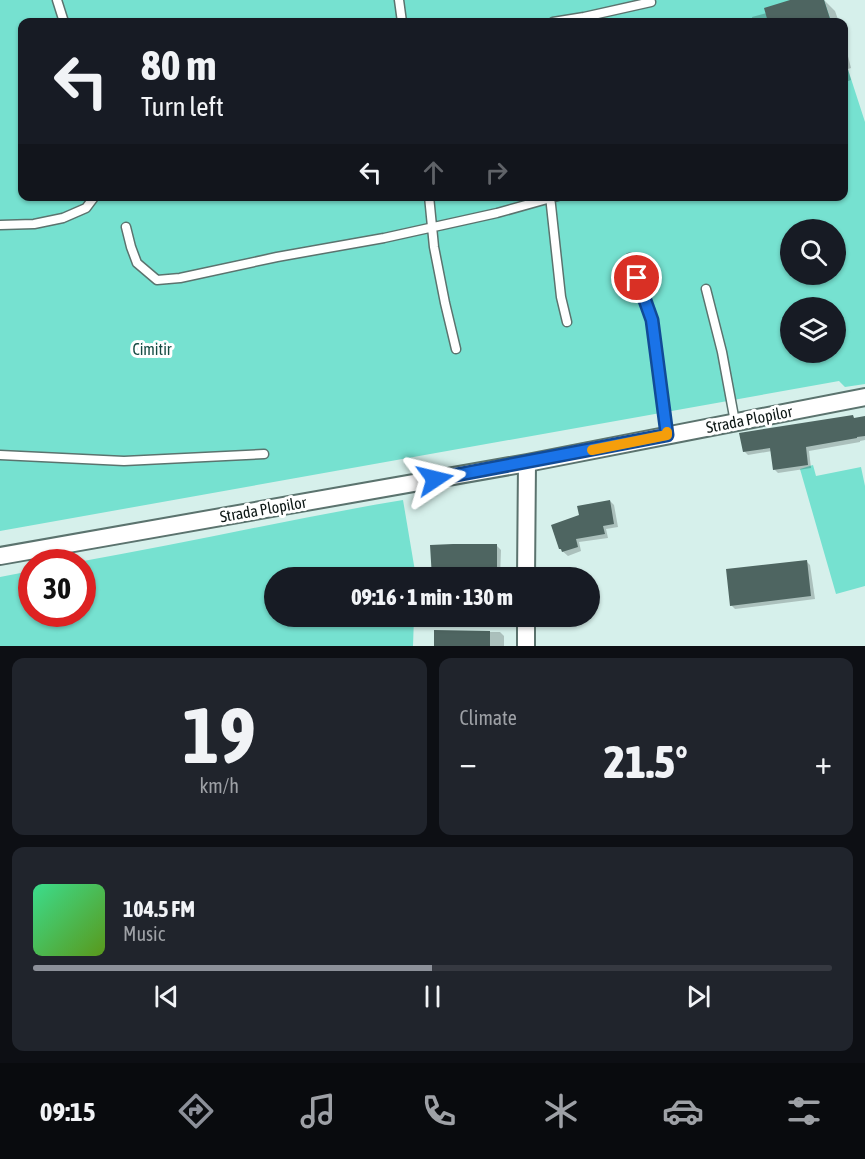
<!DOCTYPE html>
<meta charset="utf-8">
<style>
body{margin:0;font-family:"Asap Condensed",sans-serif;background:#20242c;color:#f1f3f6;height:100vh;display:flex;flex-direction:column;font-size:22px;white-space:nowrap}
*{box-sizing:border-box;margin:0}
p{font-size:20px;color:#9ea1a6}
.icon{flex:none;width:33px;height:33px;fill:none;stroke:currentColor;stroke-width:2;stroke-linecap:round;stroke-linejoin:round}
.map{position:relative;height:646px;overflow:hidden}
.side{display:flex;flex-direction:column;gap:12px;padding:12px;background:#0d0f14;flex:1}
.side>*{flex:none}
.hud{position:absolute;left:18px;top:18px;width:830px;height:183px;border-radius:12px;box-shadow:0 2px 4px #0004;background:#171b24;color:#f1f3f6;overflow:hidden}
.buttons{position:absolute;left:780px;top:219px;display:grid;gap:12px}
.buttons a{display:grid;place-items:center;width:66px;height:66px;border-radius:50%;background:#171b24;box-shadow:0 2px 4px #0004;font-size:30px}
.speed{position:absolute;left:18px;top:549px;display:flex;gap:12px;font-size:30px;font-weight:700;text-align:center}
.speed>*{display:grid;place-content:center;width:78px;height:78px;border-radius:50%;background:#171b24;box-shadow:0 2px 4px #0004;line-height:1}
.speed .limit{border:9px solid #d22;background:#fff;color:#111}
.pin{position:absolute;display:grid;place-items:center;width:51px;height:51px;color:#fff;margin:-26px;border:3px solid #fff;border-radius:50%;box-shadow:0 2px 6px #0007}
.me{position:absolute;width:66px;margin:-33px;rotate:80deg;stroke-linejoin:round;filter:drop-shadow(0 0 4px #0008)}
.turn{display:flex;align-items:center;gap:21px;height:126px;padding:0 24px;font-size:27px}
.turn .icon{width:78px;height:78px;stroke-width:2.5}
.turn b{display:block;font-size:42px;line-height:51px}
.lanes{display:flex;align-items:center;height:57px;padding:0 24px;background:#0003;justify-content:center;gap:30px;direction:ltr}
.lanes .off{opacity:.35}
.big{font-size:45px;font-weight:800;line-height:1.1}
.side .card{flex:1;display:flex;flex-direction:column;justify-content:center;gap:9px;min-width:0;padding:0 21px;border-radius:12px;background:#20242c}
.side .dial{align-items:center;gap:0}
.dial b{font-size:78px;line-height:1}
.song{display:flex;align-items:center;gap:18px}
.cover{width:72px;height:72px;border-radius:9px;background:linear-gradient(135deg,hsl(150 70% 55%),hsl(90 70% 35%))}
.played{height:6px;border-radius:3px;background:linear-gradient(90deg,#8c9099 50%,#363941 50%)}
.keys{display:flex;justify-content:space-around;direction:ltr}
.heat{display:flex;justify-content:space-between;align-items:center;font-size:33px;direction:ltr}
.side .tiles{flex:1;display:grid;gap:12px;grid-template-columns:1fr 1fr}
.card:last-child{grid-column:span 2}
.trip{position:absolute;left:264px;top:567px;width:336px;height:60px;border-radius:30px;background:#171b24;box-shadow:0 2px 4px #0004;font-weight:800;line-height:60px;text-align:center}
.menu{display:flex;height:96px;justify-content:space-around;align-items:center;background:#090b0e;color:#9ea1a6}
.menu .icon{width:42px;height:42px}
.menu .on{color:#8c9099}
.menu b{font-size:27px;color:#f1f3f6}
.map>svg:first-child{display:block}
</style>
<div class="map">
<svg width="865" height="646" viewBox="0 0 865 646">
<rect width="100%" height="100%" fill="#d6f0eb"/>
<!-- green -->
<path fill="#76e1d0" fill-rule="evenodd" d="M 0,0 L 824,0 L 830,18 L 832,18 L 833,22 L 22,22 L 22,196 L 843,196 L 843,54 L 865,122 L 865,384 L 845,387 L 839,381 L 0,531 ZM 790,230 L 836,230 L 836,274 L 790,274 ZM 790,308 L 836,308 L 836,352 L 790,352 Z
M 813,465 L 816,476 L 861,467 L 865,486 L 865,586 L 836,594 L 800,469 Z
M 403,500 L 416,577 L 274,578 L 274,616 L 414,617 L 413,646 L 0,646 L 0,577 L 31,571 L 32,614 L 82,614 L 82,562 L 78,562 C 187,543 295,518 403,500 Z"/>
<!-- shadow -->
<path fill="#0003" d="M 795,0 L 824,0 L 835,11 L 839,22 L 753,22 L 752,17 L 767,13 Z
M 843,37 L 851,68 L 848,69 L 851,80 L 843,83 Z
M 865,418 L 865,440 L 860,441 L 860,442 L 809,451 L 811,468 L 778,473 L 774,469 L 772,451 L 748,455 L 744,451 Z
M 610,501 L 614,505 L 618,527 L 606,529 L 608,538 L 579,542 L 581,551 L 568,556 L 560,549 L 580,516 Z
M 497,546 L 501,550 L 500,578 L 433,578 Z
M 806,561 L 810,565 L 815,599 L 735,609 L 731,605 Z
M 435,632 L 500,632 L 504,636 L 504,646 L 435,646 Z"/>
<!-- building -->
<path fill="#4e6561" d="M 790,0 L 824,0 L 831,22 L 768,22 L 764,8 Z
M 853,415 L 854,418 L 865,416 L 865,436 L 857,437 L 857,438 L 806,447 L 808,465 L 773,470 L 770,448 L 743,452 L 739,433 Z
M 610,500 L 614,524 L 603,526 L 605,534 L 576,539 L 578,547 L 562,552 L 561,549 L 559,549 L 551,525 L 579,515 L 577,506 Z
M 453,544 L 497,544 L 497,577 L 432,578 L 430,545 Z
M 807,560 L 811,596 L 730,606 L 726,569 Z
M 434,630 L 490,631 L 490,646 L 434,646 Z"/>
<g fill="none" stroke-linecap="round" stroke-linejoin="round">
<!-- lane casing -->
<g stroke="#5b736e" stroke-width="11">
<path id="lane" d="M 57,0 L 64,22
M 399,0 L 402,22
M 553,22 L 584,17 L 651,2
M 429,196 L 434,247 L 445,303 L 456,349
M 550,196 L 561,297 L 567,322
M 0,225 L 34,224 L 63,218 L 86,208 L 95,196
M 126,227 L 131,247 L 137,263 L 157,280 L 180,278 L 277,257 L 384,238 L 497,213 L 558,196
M 630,258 L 652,320 L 667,435
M 706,289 L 722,352 L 735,422
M 0,455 L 124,461 L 264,454"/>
</g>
<!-- street casing -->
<g stroke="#5b736e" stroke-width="20">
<path id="street" d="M 0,556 L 527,463 L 865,397
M 526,578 L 527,463
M 526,646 L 526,616"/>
</g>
<!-- lane -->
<use href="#lane" stroke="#fff" stroke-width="8"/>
<!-- street -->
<use href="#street" stroke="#fff" stroke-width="16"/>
</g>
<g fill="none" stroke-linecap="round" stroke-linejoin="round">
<!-- route casing -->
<g stroke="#114b97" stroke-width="15">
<path id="route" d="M 435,479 L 667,435 L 652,320 L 637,278"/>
</g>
<!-- route -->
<use href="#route" stroke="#1a73e8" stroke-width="10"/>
<!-- slow -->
<path stroke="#f59e0b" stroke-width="10" d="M 592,450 L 667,435 L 667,432"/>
</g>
<g text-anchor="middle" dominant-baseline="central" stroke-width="6" stroke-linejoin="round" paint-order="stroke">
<!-- park labels -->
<g font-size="16" fill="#154b43" stroke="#fff">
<text x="152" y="349">Cimitir</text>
</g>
<!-- street labels -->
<g font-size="16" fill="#0d1715" stroke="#fff">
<text transform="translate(749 419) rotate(-11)">Strada Plopilor</text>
<text transform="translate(263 509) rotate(-10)">Strada Plopilor</text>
</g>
</g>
</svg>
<div class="buttons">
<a><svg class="icon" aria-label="search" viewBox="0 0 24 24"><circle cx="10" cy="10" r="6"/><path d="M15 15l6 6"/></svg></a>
<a><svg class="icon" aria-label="layers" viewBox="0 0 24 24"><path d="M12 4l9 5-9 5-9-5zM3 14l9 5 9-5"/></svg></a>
</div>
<div class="speed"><div class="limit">30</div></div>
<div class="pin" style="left:637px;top:278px;background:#d93025"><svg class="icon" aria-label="arrive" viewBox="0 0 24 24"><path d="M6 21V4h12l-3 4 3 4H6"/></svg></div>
<svg class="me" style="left:435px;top:479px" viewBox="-20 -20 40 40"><path d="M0-17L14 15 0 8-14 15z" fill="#1a73e8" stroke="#fff" stroke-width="4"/></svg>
<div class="trip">09:16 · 1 min · 130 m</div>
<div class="hud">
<div class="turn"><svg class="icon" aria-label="left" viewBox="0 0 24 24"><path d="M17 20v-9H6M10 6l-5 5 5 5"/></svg><div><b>80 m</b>Turn left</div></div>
<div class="lanes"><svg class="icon" aria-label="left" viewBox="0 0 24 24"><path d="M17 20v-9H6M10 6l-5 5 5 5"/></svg><svg class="icon off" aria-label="ahead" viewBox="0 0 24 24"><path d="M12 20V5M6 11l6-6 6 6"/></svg><svg class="icon off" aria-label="right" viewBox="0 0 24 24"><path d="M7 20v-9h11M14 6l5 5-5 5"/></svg></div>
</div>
</div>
<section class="side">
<div class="tiles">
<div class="card dial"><b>19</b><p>km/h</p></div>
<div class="card"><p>Climate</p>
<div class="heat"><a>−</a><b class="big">21.5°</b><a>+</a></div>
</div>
<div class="card">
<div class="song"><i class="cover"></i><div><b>104.5 FM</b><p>Music</p></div></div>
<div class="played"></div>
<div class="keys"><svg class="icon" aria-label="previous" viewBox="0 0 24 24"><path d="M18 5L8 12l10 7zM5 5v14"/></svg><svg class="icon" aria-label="pause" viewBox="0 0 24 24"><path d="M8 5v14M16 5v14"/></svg><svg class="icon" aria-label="next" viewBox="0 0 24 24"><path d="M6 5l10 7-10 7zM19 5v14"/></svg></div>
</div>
</div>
</section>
<nav class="menu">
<b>09:15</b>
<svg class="icon on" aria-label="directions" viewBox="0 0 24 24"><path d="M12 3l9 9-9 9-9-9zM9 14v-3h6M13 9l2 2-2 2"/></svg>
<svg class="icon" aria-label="music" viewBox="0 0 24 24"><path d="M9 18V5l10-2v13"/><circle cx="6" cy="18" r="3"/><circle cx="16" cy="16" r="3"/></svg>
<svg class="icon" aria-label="phone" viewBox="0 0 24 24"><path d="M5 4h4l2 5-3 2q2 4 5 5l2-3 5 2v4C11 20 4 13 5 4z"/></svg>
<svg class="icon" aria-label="climate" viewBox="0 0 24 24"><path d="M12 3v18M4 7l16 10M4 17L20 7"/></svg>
<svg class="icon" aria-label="car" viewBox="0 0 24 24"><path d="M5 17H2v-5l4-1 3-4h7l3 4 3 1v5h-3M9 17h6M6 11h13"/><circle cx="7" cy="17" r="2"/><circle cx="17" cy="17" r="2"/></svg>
<svg class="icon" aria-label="filters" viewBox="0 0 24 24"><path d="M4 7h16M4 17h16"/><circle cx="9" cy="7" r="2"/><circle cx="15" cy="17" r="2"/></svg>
</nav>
